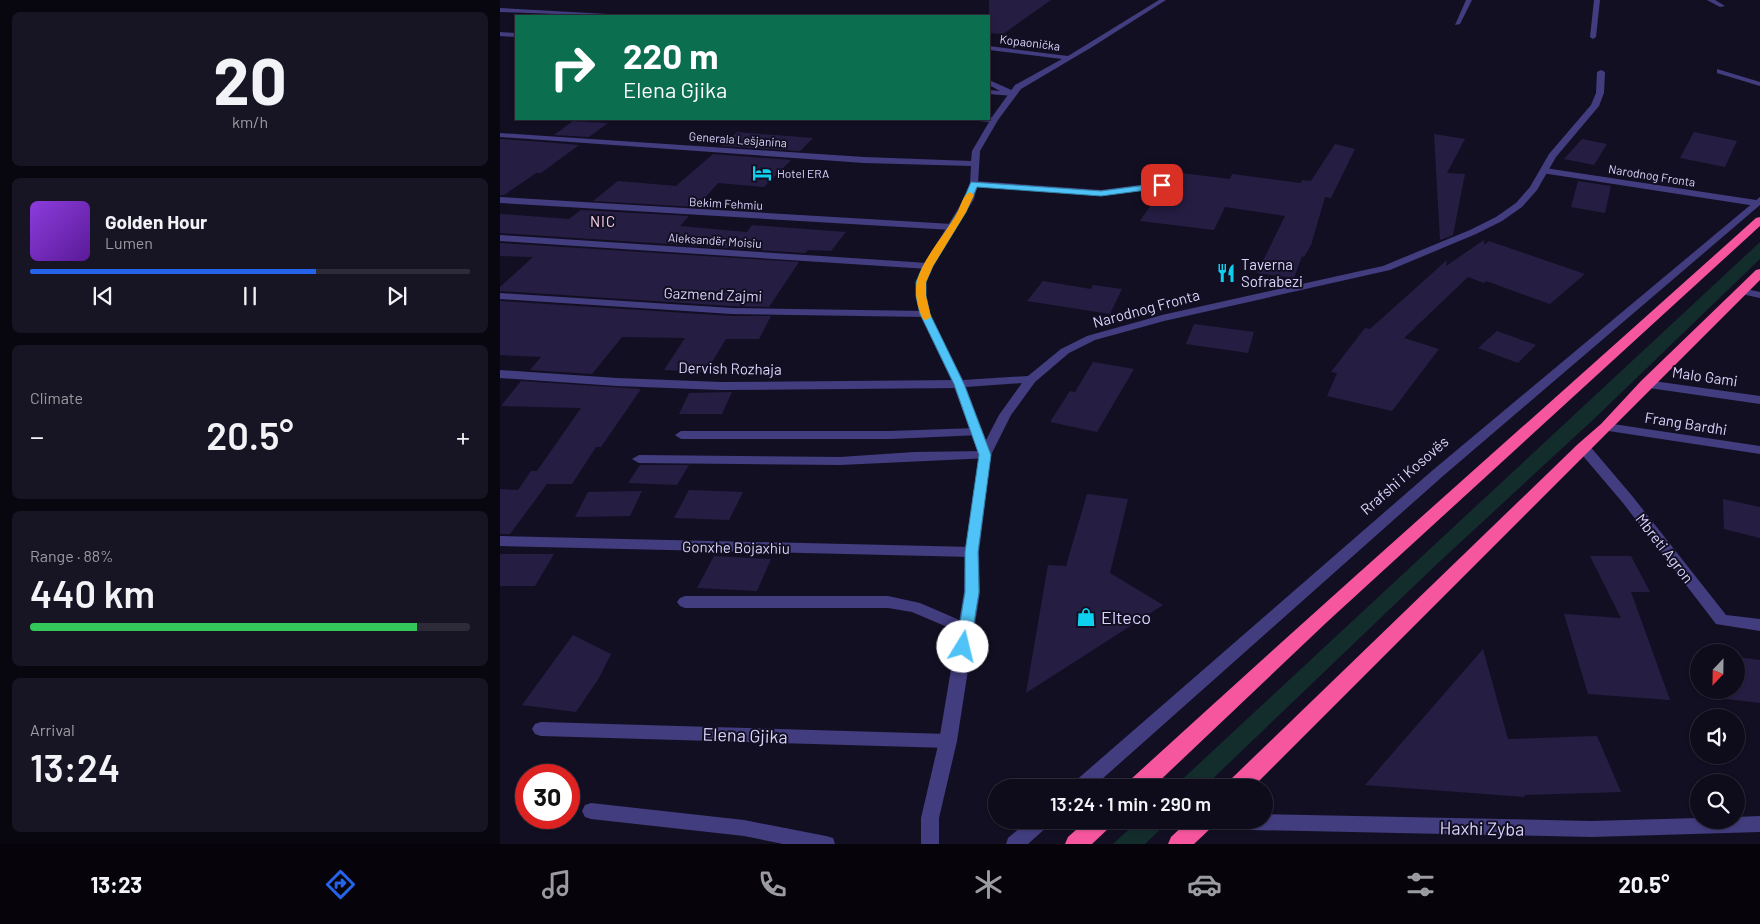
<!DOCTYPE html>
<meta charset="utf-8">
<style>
body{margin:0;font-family:Barlow,sans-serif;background:#171423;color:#f1f3f6;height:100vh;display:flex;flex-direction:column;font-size:19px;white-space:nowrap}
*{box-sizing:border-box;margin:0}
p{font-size:16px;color:#9b9ba2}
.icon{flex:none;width:28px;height:28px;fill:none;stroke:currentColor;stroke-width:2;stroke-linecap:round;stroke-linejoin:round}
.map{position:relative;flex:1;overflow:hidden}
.panel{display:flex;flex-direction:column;gap:12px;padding:12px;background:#08060e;width:500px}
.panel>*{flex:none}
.banner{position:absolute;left:15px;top:15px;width:475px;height:105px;border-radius:0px;box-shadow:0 1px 4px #0004,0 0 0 1px #2e2b39;background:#0b6e4f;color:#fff;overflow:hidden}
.needle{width:32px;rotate:202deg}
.fabs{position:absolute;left:1190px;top:644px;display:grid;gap:10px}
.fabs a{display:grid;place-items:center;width:55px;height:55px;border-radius:50%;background:#0e0b1a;box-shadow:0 1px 4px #0004,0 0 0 1px #2e2b39;font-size:25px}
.speed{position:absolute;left:15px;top:764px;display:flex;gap:10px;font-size:25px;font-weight:700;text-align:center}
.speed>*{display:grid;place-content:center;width:65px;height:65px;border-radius:50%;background:#0e0b1a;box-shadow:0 1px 4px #0004,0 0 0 1px #2e2b39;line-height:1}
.speed .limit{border:8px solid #d22;background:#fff;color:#111}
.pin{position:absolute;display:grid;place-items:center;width:42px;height:42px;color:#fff;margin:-21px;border-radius:10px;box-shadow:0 2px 8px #0006}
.me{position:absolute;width:55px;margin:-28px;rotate:9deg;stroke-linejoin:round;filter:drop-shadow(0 0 4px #0008)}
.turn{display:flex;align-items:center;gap:18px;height:105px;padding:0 25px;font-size:22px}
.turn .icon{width:65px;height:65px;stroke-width:2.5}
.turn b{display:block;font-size:35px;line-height:42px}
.big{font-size:38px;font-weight:600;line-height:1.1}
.panel .tile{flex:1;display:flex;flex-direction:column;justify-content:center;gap:8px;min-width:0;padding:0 18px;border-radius:8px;background:#171423}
.panel .dial{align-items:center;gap:0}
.dial b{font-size:65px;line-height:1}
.song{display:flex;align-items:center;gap:15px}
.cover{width:60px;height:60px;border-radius:8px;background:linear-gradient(135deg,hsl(270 70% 55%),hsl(270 70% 35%))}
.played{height:5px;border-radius:2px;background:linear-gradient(90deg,#2563eb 65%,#2e2b39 65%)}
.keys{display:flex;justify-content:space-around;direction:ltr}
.heat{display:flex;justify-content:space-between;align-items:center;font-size:28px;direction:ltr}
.charge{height:8px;border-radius:4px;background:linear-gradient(90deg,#34c759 88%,#2e2b39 0)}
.trip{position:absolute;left:488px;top:779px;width:285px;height:50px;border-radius:25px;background:#0e0b1a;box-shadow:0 1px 4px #0004,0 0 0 1px #2e2b39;font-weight:600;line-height:50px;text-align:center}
.tab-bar{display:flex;height:80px;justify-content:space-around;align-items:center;background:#06040a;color:#9b9ba2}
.tab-bar .icon{width:35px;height:35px}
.tab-bar .on{color:#2563eb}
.tab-bar b{font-size:22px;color:#f1f3f6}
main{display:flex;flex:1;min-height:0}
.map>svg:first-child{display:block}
</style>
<main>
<section class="panel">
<div class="tile dial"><b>20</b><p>km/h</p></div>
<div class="tile">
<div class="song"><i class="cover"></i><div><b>Golden Hour</b><p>Lumen</p></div></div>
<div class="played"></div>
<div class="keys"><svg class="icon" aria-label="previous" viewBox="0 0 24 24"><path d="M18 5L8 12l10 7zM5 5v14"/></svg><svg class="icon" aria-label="pause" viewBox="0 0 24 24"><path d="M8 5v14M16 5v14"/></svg><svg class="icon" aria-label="next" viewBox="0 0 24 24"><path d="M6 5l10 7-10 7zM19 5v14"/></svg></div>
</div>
<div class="tile"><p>Climate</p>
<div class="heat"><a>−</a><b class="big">20.5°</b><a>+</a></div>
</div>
<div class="tile"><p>Range · 88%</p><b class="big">440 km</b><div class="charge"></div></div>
<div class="tile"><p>Arrival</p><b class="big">13:24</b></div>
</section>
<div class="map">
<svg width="1260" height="844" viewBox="0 0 1260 844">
<rect width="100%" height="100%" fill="#130f23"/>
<!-- green -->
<path fill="#132c2c" d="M 1260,242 L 1260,259 L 1095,418 L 937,564 L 704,787 L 674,787 Z
M 639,820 L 670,820 L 645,844 L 613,844 Z"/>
<!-- building -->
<path fill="#261d43" d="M 489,0 L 551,0 L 503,34 L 489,33 Z
M 73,121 L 108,123 L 89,137 L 54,135 Z
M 237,132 L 313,138 L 300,151 L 222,146 Z
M 1194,132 L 1237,141 L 1225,167 L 1180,158 Z
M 934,134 L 965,139 L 947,173 L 965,174 L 953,235 L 940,240 Z
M 0,139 L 43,142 L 79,145 L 41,173 L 36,173 L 4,195 L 0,195 Z
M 1082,139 L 1107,144 L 1094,165 L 1064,159 Z
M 835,144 L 855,149 L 831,198 L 825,197 L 811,245 L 804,257 L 802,256 L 794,278 L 757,273 L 785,216 L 725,207 L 714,230 L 640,221 L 661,190 L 669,186 L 666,183 L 673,172 L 730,179 L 732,174 L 801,183 L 802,180 L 811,181 Z
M 213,154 L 291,160 L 264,187 L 218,183 L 197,207 L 93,201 L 118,181 L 176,186 Z
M 1078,181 L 1111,186 L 1105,213 L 1071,207 Z
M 81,210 L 189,216 L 180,226 L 247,232 L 252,225 L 346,232 L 331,251 L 308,250 L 305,253 L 0,233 L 0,214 L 69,219 Z
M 984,240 L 984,245 L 989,241 L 1085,274 L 1050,304 L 986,281 L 984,283 L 968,277 L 904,338 L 939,349 L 892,411 L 827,396 L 837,373 L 831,372 L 865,328 L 870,329 L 947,260 L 946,266 Z
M 0,243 L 299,262 L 269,307 L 232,306 L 0,291 L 0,287 L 33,257 L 0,256 Z
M 543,281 L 591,289 L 593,285 L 622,289 L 610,314 L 527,301 Z
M 0,301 L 232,316 L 271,316 L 259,339 L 226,339 L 206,372 L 164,370 L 185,338 L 122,337 L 92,374 L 30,370 L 41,357 L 0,355 Z
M 694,324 L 754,332 L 748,353 L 686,344 Z
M 997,331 L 1036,345 L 1018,363 L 978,348 Z
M 593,362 L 634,369 L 597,432 L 550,422 L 570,391 L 575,392 Z
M 21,381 L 141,389 L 101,447 L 96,447 L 72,484 L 47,484 L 10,534 L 0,534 L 0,489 L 18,490 L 31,471 L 37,471 L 81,408 L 1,406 Z
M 232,392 L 222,414 L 179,414 L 189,393 Z
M 140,465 L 189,465 L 177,485 L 128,483 Z
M 189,490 L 243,492 L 229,520 L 174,518 Z
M 142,491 L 130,516 L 75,517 L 88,492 Z
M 587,494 L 628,499 L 610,573 L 663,605 L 526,693 L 548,565 L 566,566 Z
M 1223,499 L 1260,507 L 1260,538 L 1224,529 Z
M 0,554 L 54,554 L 35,586 L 0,586 Z
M 214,556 L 271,559 L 257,591 L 197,588 Z
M 1090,556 L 1131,556 L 1150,592 L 1131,592 L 1170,700 L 1088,694 L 1064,614 L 1121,618 Z
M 73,635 L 111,654 L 99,678 L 76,712 L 22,705 Z
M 983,649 L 1008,739 L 1097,736 L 1121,792 L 1024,795 L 1025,797 L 865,785 Z
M 1236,657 L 1260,660 L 1260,703 L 1210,697 L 1207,690 L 1236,690 Z"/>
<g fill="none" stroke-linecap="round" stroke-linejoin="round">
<!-- lane -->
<path fill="#423d7f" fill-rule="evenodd" d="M 1094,0 L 1100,0 L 1096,37 L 1093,39 L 1090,37 Z
M 0,32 L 16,33 L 16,37 L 0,36 Z
M 1217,69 L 1260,82 L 1260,86 L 1217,73 Z
M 489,80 L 516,92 L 517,94 L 513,96 L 489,94 L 489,90 L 500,91 L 489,85 Z
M 1045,168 L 1256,200 L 1259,201 L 1260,204 L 1256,206 L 1042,173 L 1041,171 Z
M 474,181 L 601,190 L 662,182 L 667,185 L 662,188 L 601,196 L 471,186 L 471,182 Z
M 0,197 L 452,224 L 457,227 L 452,230 L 0,203 Z
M 0,235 L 428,263 L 433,266 L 428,269 L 0,241 Z
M 1241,288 L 1260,292 L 1260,298 L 1237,293 L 1236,291 L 1237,289 Z
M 0,293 L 232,308 L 425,311 L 430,314 L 425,317 L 232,314 L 0,299 Z
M 0,370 L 117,378 L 221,382 L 459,380 L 465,384 L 459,388 L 221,390 L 117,386 L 0,378 Z
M 476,428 L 482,432 L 480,435 L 390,439 L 181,439 L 175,435 L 181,431 L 390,431 Z
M 485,451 L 491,455 L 490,458 L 340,465 L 139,463 L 132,459 L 139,455 L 340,457 L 414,452 Z
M 0,536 L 472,547 L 477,548 L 479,552 L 477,556 L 472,557 L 0,546 Z
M 185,596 L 388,596 L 420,603 L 471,625 L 474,629 L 471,633 L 466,635 L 412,612 L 388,608 L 185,608 L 180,606 L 177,602 L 180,598 Z
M 41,722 L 448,734 L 454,736 L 457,741 L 454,746 L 448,748 L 41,736 L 35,734 L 32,729 L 35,724 Z
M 91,803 L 244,820 L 326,836 L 333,838 L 335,844 L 283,844 L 244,836 L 91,819 L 85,817 L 82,811 L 85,805 Z"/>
<!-- street -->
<path fill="#423d7f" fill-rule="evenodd" d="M 659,0 L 666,0 L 592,47 L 521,89 L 498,120 L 480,151 L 478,184 L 474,199 L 433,266 L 426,282 L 426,296 L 430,314 L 463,380 L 528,376 L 561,349 L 587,336 L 662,315 L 883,266 L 970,230 L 996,217 L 1016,203 L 1030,187 L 1049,154 L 1091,105 L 1096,93 L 1097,72 L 1101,70 L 1105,72 L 1104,93 L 1099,106 L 1056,157 L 1037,190 L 1022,207 L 1002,221 L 976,234 L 890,270 L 664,321 L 595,340 L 569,353 L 535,382 L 511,415 L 491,455 L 479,552 L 480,592 L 457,741 L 439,818 L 439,844 L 421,844 L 421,818 L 439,741 L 464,592 L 465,552 L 479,455 L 453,384 L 420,314 L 416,296 L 416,282 L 423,266 L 464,199 L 470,184 L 471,166 L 364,163 L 0,137 L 0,133 L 364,157 L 471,161 L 472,151 L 489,122 L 479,121 L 475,119 L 492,117 L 515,85 L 562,59 L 489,50 L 489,46 L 568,56 ZM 522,383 L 499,415 L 486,440 L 466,387 Z
M 966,0 L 972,0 L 960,24 L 955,25 Z
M 1207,0 L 1215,0 L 1225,6 L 1220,7 Z
M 0,8 L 108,14 L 111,16 L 0,12 Z
M 1260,197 L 1260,205 L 943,476 L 592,788 L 570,788 L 573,783 L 933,470 Z
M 1146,380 L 1260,396 L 1260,404 L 1142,387 L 1140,384 L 1142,381 Z
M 1106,423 L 1260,446 L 1260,454 L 1102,430 L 1100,427 L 1102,424 Z
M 1083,443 L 1088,444 L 1133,497 L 1226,615 L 1260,619 L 1260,631 L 1216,624 L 1123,503 L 1078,450 L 1077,447 Z
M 764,814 L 1091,821 L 1199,818 L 1199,820 L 1236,820 L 1236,817 L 1260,816 L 1260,832 L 1091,837 L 704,829 L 697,827 L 695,821 L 764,820 Z
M 529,820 L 551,820 L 548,826 L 528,844 L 506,844 L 508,838 Z"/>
<!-- highway -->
<path fill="#f5569d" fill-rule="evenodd" d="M 1260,217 L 1260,226 L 827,622 L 652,788 L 627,788 L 629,781 C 836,591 1047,406 1256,218 Z
M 1260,269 L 1260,280 L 752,788 L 727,788 L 729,781 L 1078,444 L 1101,424 L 1141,381 L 1256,270 Z
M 587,820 L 613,820 L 610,827 L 592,844 L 565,844 L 568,837 Z
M 689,820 L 715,820 L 712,827 L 694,844 L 668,844 L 671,837 Z"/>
</g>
<!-- route -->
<path fill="#4fc3f7" stroke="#337fa1" d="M 471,182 L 601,191 L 662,183 L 666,185 L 662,188 L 601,196 L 477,187 L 466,212 L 433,266 L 426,282 L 426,296 L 430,314 L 464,384 L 491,455 L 478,552 L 479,592 L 470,647 L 468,651 L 463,653 L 458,651 L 456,647 L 465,592 L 465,552 L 479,455 L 454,384 L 420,314 L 416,296 L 416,282 L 423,266 L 458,212 Z"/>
<!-- slow -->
<path fill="#f59e0b" d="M 470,192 L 474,195 L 466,212 L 433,266 L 426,282 L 426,296 L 431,317 L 426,320 L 423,319 C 418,309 414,293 417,281 C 424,256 446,234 458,211 C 461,205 463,195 470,192 Z"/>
<!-- icons -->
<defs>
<g id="hotel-bare" transform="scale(1.5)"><path d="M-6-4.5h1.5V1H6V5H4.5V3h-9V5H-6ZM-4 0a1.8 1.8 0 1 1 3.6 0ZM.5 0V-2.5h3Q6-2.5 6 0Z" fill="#0ed0ee" stroke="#130f23" stroke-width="2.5" paint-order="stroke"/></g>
<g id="restaurant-bare" transform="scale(1.5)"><path d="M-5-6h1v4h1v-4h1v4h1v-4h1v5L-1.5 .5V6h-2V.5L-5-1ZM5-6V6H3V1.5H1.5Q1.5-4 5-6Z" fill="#0ed0ee" stroke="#130f23" stroke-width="2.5" paint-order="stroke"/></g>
<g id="shop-bare" transform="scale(1.5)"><path d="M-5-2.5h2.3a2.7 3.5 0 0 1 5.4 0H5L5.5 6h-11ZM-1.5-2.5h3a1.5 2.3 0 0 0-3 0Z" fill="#0ed0ee" stroke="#130f23" stroke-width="2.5" paint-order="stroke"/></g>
</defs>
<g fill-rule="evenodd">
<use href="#hotel-bare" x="262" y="173"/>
<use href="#restaurant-bare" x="726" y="273"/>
<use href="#shop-bare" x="586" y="617"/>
</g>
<g text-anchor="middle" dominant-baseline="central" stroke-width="4" stroke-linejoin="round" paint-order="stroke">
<!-- far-street labels -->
<g font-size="12" fill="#dad4fc" stroke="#130f23">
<text transform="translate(530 42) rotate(7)">Kopaonička</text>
<text transform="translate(238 139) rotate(4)">Generala Lešjanina</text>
<text transform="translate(1152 175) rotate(9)">Narodnog Fronta</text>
<text transform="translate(226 203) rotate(3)">Bekim Fehmiu</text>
<text transform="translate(215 240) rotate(4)">Aleksandër Moisiu</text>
</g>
<!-- far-poi labels -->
<g font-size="12" fill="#dad4fc" stroke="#130f23" text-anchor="start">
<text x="277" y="173">Hotel ERA</text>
</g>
<!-- far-quarter labels -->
<g font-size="15" letter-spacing="1" fill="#fdd6ed" stroke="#130f23">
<text x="103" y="221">NIC</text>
</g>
<!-- poi labels -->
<g font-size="15" fill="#dad4fc" stroke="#130f23" text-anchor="start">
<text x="741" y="264">Taverna<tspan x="741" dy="17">Sofrabezi</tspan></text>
</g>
<!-- street labels -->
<g font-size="15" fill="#dad4fc" stroke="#130f23">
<text transform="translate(213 294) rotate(2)">Gazmend Zajmi</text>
<text transform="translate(646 308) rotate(-15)">Narodnog Fronta</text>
<text transform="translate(230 368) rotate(1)">Dervish Rozhaja</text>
<text transform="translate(1205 376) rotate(8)">Malo Gami</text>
<text transform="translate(1186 423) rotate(9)">Frang Bardhi</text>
<text transform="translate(904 475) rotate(-41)">Rrafshi i Kosovës</text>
<text transform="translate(236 547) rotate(1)">Gonxhe Bojaxhiu</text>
<text transform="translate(1165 548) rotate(52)">Mbreti Agron</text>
</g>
<!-- near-poi labels -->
<g font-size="18" fill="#dad4fc" stroke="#130f23" text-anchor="start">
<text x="601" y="617">Elteco</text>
</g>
<!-- near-street labels -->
<g font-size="18" fill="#dad4fc" stroke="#130f23">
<text transform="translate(245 735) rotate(2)">Elena Gjika</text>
<text transform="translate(982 828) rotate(1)">Haxhi Zyba</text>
</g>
</g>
</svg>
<div class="fabs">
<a><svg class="needle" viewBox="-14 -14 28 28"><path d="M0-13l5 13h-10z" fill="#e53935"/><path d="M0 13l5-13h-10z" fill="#9b9ba2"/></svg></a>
<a><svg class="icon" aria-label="sound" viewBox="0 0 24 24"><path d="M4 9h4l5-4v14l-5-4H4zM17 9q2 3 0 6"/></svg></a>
<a><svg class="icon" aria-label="search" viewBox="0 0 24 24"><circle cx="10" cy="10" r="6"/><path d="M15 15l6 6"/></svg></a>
</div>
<div class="speed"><div class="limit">30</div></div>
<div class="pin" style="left:662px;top:185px;background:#d93025"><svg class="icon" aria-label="arrive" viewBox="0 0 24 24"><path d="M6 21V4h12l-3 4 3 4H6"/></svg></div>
<svg class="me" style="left:463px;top:647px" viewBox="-20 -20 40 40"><circle r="19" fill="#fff"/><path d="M0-13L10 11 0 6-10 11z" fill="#4fc3f7"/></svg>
<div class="trip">13:24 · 1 min · 290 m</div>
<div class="banner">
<div class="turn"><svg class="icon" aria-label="right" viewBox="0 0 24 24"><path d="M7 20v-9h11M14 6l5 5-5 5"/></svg><div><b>220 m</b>Elena Gjika</div></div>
</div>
</div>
</main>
<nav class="tab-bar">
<b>13:23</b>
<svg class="icon on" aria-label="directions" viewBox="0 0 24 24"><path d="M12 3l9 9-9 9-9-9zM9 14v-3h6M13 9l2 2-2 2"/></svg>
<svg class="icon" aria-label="music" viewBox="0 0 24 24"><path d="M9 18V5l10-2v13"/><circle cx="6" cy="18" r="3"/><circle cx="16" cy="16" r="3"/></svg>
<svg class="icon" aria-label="phone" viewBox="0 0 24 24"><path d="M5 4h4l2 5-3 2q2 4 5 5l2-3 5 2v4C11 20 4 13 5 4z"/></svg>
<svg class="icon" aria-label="climate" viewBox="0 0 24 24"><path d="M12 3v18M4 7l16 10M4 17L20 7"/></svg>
<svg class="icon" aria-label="car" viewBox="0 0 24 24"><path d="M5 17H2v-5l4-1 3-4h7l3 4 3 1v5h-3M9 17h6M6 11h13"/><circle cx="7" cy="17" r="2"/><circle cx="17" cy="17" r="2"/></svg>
<svg class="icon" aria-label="filters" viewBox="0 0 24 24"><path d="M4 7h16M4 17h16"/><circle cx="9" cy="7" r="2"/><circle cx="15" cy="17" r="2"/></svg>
<b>20.5°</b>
</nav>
